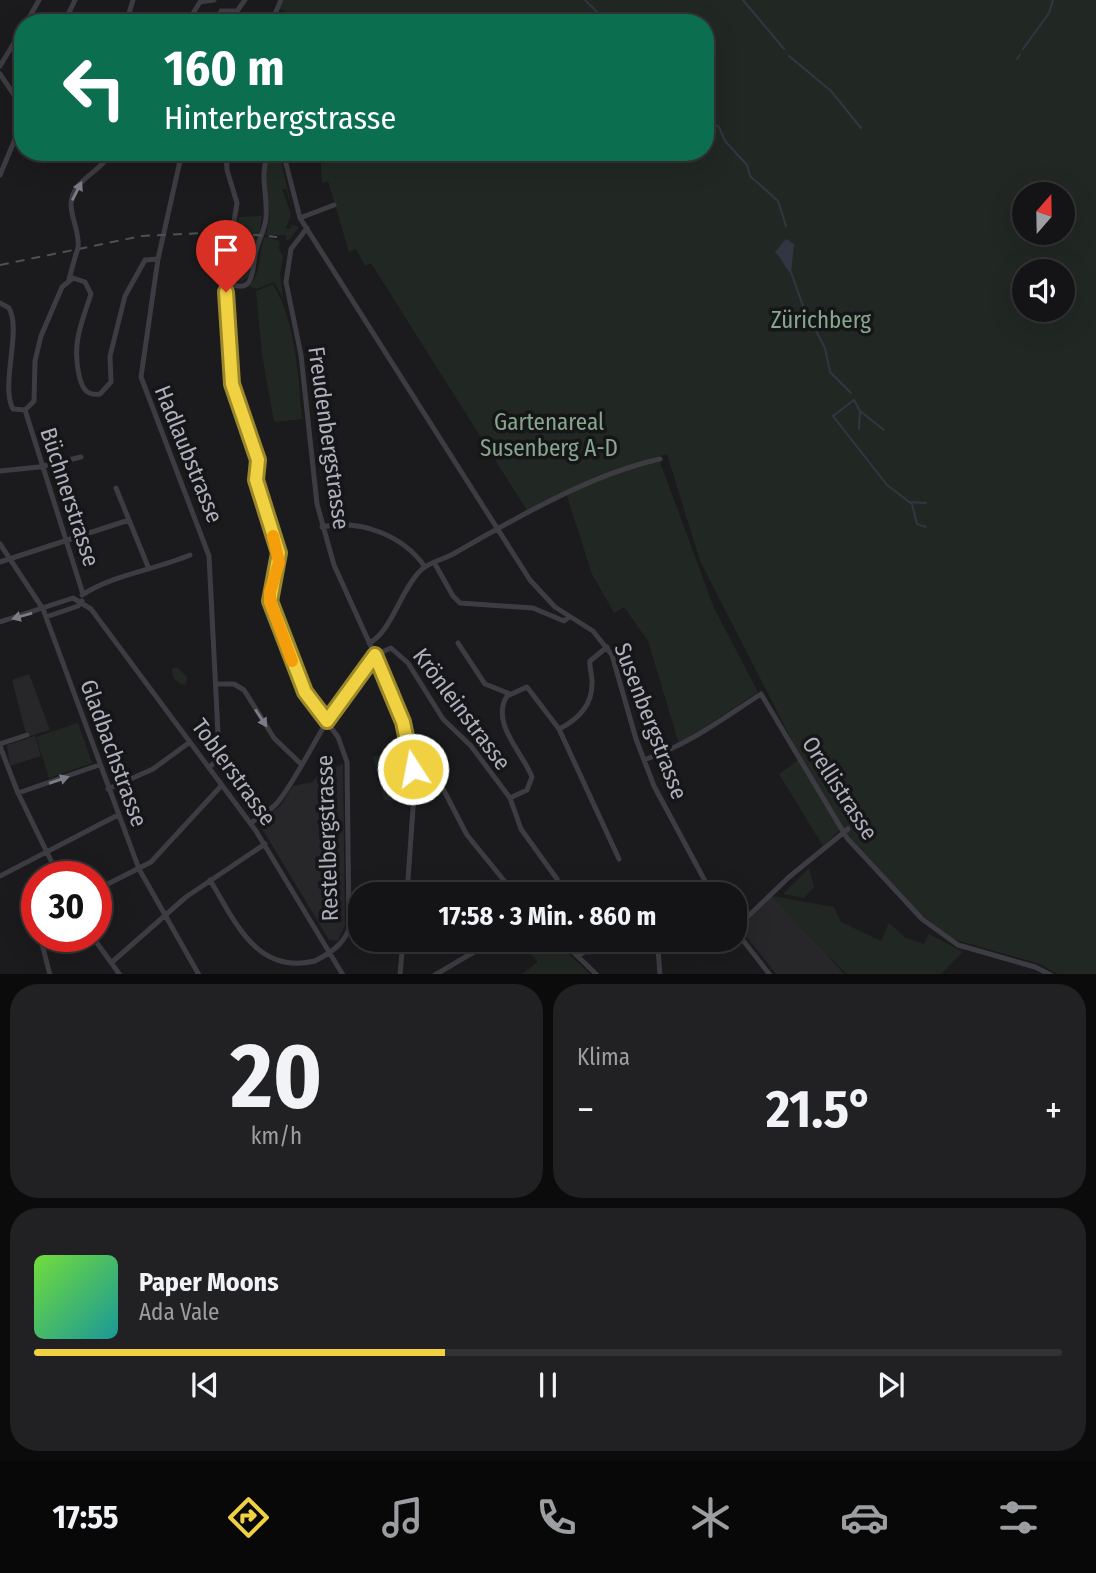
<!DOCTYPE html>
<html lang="de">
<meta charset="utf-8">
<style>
body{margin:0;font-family:"Fira Sans Condensed",sans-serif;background:#212123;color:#f1f3f6;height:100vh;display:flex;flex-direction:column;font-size:26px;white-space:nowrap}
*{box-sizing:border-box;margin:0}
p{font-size:23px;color:#9d9ea1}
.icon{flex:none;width:38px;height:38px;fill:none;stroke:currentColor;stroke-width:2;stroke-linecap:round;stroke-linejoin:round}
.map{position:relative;height:974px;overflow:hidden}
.side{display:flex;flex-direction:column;gap:10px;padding:10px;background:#0b0b0c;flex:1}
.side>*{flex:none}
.guide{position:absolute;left:14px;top:14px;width:700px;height:147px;border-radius:28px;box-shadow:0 7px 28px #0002,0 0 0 2px #333335;background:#0b6e4f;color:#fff;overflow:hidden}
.needle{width:46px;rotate:20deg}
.buttons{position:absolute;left:1012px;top:182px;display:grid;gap:14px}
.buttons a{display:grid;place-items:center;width:63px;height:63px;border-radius:50%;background:#141416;box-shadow:0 7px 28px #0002,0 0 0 2px #333335;font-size:35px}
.speed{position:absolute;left:21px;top:861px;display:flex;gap:14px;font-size:35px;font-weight:700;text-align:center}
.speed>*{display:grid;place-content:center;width:91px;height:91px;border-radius:50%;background:#141416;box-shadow:0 7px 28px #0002,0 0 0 2px #333335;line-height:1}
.speed .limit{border:10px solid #d22;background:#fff;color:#111}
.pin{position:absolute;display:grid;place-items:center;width:60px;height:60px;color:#fff;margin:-72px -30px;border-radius:50% 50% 50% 0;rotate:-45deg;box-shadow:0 0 7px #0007}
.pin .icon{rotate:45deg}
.me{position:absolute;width:77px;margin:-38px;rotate:349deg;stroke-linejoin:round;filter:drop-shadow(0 0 5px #0008)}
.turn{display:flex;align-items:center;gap:24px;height:147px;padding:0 35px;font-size:32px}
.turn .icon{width:91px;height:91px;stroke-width:2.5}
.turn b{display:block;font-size:49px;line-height:60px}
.big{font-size:52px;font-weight:700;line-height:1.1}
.side .tile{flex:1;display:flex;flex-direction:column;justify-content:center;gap:10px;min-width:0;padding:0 24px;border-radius:28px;background:#212123}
.side .dial{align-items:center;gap:0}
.dial b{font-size:91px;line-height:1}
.song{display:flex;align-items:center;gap:21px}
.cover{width:84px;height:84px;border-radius:10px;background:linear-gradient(135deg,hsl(100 70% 55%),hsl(180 70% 35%))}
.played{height:7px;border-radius:4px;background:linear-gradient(90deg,#efd141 40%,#333335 40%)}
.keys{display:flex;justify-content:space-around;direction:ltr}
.heat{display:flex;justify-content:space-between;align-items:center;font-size:38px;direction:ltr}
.side .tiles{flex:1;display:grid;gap:10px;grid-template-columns:1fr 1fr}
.tile:last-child{grid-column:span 2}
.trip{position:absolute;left:348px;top:882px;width:399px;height:70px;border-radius:28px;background:#141416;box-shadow:0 7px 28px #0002,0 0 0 2px #333335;font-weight:700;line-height:70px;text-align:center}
.tab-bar{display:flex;height:112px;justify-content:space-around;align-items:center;background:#080809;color:#9d9ea1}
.tab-bar .icon{width:49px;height:49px}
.tab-bar .on{color:#efd141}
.tab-bar b{font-size:32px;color:#f1f3f6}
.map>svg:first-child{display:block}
</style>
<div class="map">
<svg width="1096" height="975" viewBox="0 0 1096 975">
<rect width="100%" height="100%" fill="#1b1b1d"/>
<!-- built -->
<path fill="#27272a" d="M 29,674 L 50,730 L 27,737 L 12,680 Z
M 35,736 L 41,756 L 10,766 L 7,745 Z
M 343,764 L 345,926 L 338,941 L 329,940 L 261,827 L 262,820 L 280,806 L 293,786 L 312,782 L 321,773 Z
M 772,896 L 825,952 L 844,974 L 776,974 L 740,929 Z"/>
<!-- green -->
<path fill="#212823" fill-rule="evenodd" d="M 284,0 L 1096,0 L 1096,974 L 1058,974 L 1040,964 L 953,939 L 918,912 L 842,828 L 823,846 L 779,774 L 801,758 L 700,561 L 667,454 L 627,466 L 660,462 L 714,608 L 758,692 L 679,744 L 648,641 L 624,607 L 614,613 L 592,574 L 566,493 L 528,512 L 371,263 L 365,266 L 356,249 L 349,252 L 328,181 L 322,183 L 320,152 L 705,152 L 705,23 L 303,23 L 304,19 L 280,9 ZM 1024,194 L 1062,194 L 1062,233 L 1024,233 ZM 1024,271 L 1062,271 L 1062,310 L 1024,310 Z
M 270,152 L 279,152 L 292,208 L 286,189 L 282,189 L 291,214 L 286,228 L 290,229 L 292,225 L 299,227 L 289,240 L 286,240 L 286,235 L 266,235 L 270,217 L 264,173 Z
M 262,216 L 259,234 L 235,232 L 239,217 Z
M 235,234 L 258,236 L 251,254 L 249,276 L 242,282 L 233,281 L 228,271 Z
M 265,237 L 280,241 L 279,249 L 283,256 L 280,274 L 283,298 L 274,282 L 256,289 L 249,286 C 262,275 257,252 265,237 Z
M 273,284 C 296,324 298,373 302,419 L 274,422 L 262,354 L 256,291 Z
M 177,667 L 187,677 L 186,685 C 177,684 171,677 172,669 Z
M 78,723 L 92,763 L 49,778 L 36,737 Z
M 397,745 L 405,757 L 402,760 L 407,769 L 408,802 L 384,800 L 373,757 L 385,754 Z
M 809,868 L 814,887 L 804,898 L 783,894 Z
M 772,896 L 834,907 L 841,922 L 881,941 L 889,923 L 906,938 L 924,944 L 929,934 L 963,952 L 941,974 L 846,974 Z
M 519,940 L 554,940 L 590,974 L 522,974 L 538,962 Z"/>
<!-- water -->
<path fill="#313742" d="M 786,239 L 794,244 L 791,273 C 786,270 781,257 775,252 Z"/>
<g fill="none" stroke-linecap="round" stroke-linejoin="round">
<!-- stream -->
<path stroke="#313742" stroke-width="2" d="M 585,0 L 608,23
M 743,0 L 784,49
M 1023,49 L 1049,13 L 1053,0
M 789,56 L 831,91 L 861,128
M 1017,59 L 1020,55
M 705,119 L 719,127 L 725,141 L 747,165 L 750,176 L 778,201 L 786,226
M 791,272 L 803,306 L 825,348 L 830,372 L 851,393
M 860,411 L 884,430
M 859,429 L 860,411 L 854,400 L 833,416 L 887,485 L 912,504 L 917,524 L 926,527
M 909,502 L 926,503"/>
<!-- minor -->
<path stroke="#3c3c42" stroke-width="5" d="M 221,11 L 237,11 L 245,0
M 26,23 L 39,0
M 64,23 L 75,0
M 126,23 L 133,0
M 187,23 L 200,2 L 214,0
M 217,23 L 221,11
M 271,23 L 281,0
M 0,66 L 23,28
M 0,74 L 23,108
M 182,152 L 158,259 L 141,377 L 209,556 L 219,753 L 217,761 L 209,767
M 226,152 L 227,170 L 237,203 L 225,276 L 230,284 C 254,293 252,272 255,255 C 257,242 265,231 266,218 C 268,192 259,179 268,152
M 283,152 L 300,218 L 530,580 L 555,607 L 593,631 L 612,655 L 636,739 L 654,786 L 712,894
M 0,175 L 23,120
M 300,218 L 334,205
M 307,228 L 291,249 L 286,282 L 301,355 L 317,504 L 334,565 L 398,706 L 410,751 L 414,794 L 407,894
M 78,248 C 80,232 71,219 71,204 C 72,179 101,173 111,152
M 69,279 L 76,254
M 0,303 L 9,308 C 22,331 0,385 13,409 L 25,410 L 34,401 L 35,361 L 41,336 L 62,287 L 73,278 L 85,282 L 91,294 C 81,324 72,344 79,375 C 82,388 86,396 100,394 L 111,382 L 110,356 L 125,296 L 145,260 L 158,259
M 25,410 L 83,594
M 0,471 L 39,467 L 81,457
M 116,488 L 149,569
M 322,527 C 360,519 403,535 425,567
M 0,544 L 43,609 L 139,869 L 199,975
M 0,562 L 129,520
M 435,564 L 453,596 L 460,603 L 533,608 L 564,621 L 569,617
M 82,595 C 114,574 155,570 190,555
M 46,617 L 78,606 L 82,601
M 0,622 L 73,598 L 91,609 L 256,831 L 343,975
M 369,643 C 391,633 401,589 421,570 C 429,562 445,559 455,553 C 516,518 591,474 660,459
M 458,643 L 485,684 L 510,694
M 217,684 L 234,684 L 244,690 L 274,738 L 302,765
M 559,729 C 577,720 592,707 592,684 C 593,676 589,669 590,661 L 607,647
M 27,735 L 0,744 L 1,749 L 18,793 L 59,877
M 410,751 L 426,756 L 467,835 L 515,894
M 644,760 C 693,742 719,721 761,694 L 847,838 L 922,919 L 958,945 L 1035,967 L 1051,975
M 108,789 L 153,769 L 190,742
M 18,793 L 99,765
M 510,798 L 527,790 L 532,777 C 523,753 490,723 507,696 L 527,687 L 559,729 L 619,859
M 251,823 C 259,817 270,811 277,803 C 309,765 346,664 391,648 L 408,663 L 443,719 L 471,746 L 510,798 L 521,829 L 557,879
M 0,876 L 118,815
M 210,880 C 235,921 256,975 315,961 C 330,953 343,945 349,929 L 347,762 L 338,737 L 305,692 L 270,602 L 279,553 L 256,480 L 258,460 L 232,384 L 228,353 L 227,282
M 96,890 L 151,862 L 222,785
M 735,929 L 789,877 L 848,829
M 735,930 L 770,975
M 40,936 L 50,975
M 92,936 L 120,975
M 561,940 L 597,975
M 487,944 L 495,940
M 578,956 L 584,952 L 658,949 L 660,975
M 111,963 L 186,897 L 265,844
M 400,975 L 403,940
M 435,975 L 479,949"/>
<!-- rail -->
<path stroke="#4f5057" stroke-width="2" stroke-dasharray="9 7" stroke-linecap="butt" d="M 0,265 L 142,236 L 224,232 L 277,237"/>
<!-- minor-bridge -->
<path stroke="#3c3c42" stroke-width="5" d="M 76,254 L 78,248"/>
</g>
<!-- one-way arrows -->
<defs><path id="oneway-solid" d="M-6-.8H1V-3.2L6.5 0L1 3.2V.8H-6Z" transform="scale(1.75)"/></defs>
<g fill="#7b7c85">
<use href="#oneway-solid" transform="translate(77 191) rotate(-63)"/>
<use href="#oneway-solid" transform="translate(22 616) rotate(164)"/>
<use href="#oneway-solid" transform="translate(261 718) rotate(57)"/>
<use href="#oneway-solid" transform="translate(59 780) rotate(-19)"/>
</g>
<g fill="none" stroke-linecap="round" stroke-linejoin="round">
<!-- route casing -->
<g stroke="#9b882a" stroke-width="18">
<path id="route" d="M 226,292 L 232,384 L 258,460 L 256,480 L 279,553 L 270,601 L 305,692 L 327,721 L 375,655 L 403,722 L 413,769"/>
</g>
<!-- route -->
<use href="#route" stroke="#efd141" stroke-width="12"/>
<!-- slow -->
<path stroke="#f59e0b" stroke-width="12" d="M 273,536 L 279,562 L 270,592 L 270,601 L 292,661"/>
</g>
<g text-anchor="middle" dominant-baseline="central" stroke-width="7" stroke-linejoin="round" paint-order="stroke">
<!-- park labels -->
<g font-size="23" fill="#86a78d" stroke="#161618">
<text x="821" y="320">Zürichberg</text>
<text x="549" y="422">Gartenareal<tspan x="549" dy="26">Susenberg A-D</tspan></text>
</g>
<!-- street labels -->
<g font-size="23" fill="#aeb0bc" stroke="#161618">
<text transform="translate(329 438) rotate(82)">Freudenbergstrasse</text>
<text transform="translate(189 454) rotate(68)">Hadlaubstrasse</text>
<text transform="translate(70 497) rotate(72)">Büchnerstrasse</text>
<text transform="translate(462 709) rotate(53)">Krönleinstrasse</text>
<text transform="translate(651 721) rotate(69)">Susenbergstrasse</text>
<text transform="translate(114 753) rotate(70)">Gladbachstrasse</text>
<text transform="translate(234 772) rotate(54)">Toblerstrasse</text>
<text transform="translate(840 788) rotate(57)">Orellistrasse</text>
<text transform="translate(327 838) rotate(-92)">Restelbergstrasse</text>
</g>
</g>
</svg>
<div class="buttons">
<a><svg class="needle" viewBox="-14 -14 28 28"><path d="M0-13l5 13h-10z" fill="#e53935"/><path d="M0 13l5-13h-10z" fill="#9d9ea1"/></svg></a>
<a><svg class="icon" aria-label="sound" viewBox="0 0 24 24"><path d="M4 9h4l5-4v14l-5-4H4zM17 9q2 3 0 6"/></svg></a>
</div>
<div class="speed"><div class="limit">30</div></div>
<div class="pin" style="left:226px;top:292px;background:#d93025"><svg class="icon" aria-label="arrive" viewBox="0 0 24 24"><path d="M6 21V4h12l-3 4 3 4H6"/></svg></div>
<svg class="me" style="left:413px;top:769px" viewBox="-20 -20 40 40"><circle r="17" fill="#efd141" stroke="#fff" stroke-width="3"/><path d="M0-11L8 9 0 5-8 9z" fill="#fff"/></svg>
<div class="trip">17:58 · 3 Min. · 860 m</div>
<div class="guide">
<div class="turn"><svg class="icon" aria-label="left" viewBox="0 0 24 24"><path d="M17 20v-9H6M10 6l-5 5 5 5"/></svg><div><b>160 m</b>Hinterbergstrasse</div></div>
</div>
</div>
<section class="side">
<div class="tiles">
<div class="tile dial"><b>20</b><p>km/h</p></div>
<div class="tile"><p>Klima</p>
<div class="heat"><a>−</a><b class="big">21.5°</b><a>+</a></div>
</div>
<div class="tile">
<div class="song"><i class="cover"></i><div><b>Paper Moons</b><p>Ada Vale</p></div></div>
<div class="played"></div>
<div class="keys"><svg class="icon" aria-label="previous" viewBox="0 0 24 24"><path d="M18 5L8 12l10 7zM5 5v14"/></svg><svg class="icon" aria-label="pause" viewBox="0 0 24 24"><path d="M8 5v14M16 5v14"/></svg><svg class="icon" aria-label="next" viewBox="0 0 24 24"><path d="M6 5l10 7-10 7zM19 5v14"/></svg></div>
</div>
</div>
</section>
<nav class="tab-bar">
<b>17:55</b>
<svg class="icon on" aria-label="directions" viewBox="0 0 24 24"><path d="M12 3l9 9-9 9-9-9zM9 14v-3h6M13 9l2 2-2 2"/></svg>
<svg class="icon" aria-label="music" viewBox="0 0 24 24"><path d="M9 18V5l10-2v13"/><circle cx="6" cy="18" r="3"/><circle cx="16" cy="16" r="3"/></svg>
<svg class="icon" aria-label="phone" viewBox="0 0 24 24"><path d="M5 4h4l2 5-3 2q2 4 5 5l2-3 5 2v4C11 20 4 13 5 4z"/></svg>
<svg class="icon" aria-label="climate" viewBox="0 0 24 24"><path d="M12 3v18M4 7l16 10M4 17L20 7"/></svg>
<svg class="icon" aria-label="car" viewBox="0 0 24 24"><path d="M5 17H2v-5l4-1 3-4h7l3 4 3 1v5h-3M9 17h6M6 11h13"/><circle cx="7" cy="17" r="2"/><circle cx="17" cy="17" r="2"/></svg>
<svg class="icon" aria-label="filters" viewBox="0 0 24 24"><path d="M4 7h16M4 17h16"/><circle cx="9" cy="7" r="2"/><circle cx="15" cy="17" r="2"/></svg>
</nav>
